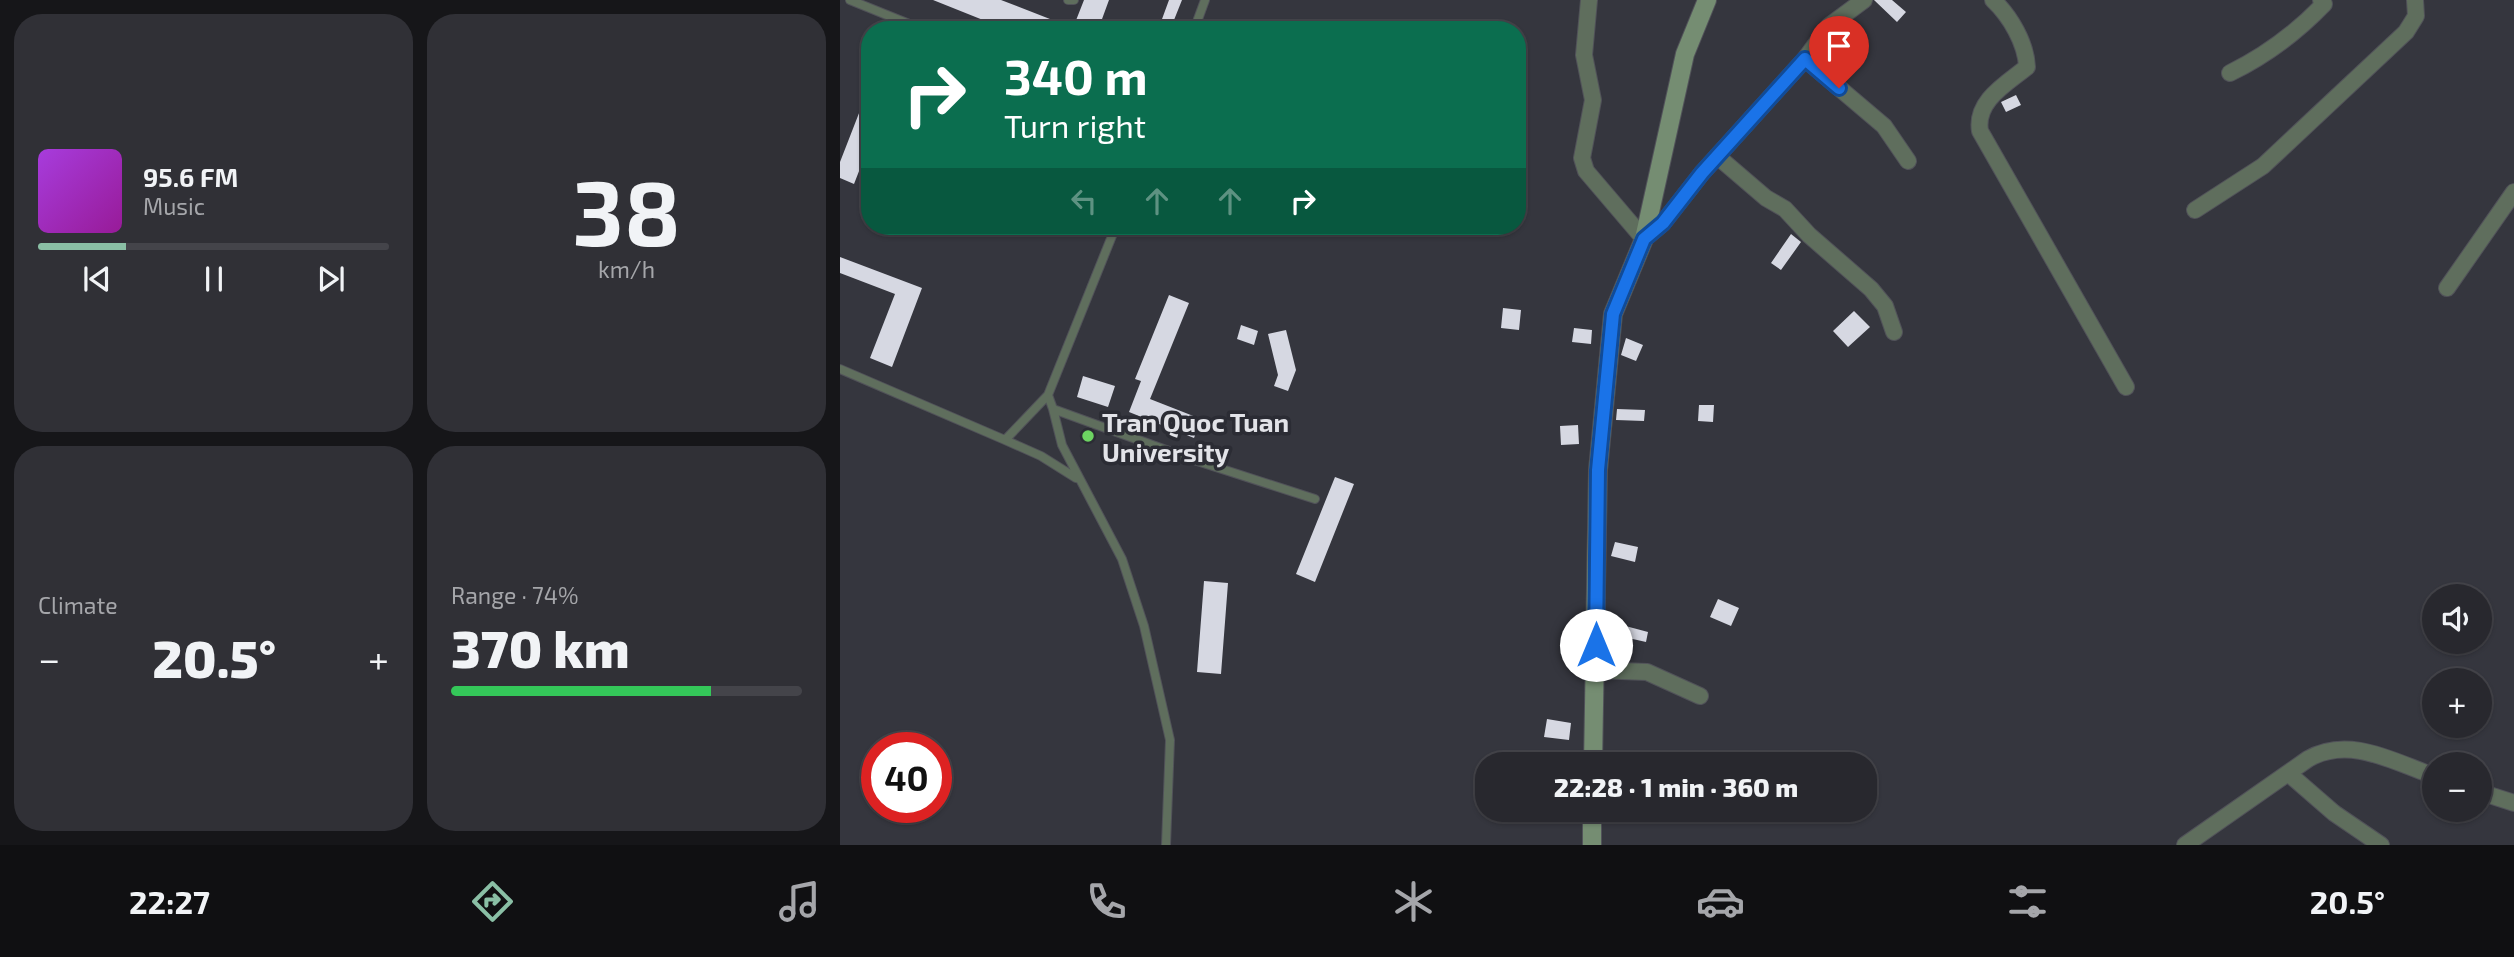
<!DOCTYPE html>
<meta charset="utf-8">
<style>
body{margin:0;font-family:"Exo 2",sans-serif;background:#303036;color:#f1f3f6;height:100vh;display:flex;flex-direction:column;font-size:26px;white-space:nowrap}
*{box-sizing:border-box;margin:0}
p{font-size:23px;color:#a5a6aa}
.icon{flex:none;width:38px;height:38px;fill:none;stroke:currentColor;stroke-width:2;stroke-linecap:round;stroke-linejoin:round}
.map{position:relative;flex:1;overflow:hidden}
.panel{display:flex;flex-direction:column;gap:14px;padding:14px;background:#161619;width:840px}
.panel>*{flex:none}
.guide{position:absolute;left:21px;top:21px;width:665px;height:214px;border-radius:28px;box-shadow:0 2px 5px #0004,0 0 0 2px #44444a;background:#0b6e4f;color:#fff;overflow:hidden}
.buttons{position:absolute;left:1582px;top:584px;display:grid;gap:14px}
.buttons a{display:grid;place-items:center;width:70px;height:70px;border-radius:50%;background:#28282e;box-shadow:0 2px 5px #0004,0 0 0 2px #44444a;font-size:35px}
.speed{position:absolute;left:21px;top:732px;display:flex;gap:14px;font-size:35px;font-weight:700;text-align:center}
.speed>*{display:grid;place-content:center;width:91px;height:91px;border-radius:50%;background:#28282e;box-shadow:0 2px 5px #0004,0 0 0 2px #44444a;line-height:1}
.speed .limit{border:10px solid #d22;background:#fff;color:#111}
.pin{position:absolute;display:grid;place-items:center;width:60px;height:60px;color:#fff;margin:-72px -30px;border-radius:50% 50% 50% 0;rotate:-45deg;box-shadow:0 0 7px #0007}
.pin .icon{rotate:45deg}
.me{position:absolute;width:77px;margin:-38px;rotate:0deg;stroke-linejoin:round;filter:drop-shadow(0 0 5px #0008)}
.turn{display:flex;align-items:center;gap:24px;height:147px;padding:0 28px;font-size:32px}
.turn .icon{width:91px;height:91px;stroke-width:2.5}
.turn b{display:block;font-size:49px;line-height:60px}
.lanes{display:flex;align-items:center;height:66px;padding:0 28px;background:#0003;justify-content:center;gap:35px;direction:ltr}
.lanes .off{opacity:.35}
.big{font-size:52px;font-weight:800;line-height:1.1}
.panel .card{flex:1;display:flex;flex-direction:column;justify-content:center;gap:10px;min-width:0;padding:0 24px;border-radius:28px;background:#303036}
.panel .dial{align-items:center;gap:0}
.dial b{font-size:91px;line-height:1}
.song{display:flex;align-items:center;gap:21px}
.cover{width:84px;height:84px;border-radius:10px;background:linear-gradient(135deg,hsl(280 70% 55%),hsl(300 70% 35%))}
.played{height:7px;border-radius:4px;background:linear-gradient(90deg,#8abfa5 25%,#44444a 25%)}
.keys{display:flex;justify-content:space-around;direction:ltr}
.heat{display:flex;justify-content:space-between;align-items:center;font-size:38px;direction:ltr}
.charge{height:10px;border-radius:5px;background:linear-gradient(90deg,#34c759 74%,#44444a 0)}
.panel .tiles{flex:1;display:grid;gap:14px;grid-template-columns:repeat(2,1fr)}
.trip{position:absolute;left:635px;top:752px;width:402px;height:70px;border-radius:28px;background:#28282e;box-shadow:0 2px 5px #0004,0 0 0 2px #44444a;font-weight:800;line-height:70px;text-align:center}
.dock{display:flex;height:112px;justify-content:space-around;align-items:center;background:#101012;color:#a5a6aa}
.dock .icon{width:49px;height:49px}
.dock .on{color:#8abfa5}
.dock b{font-size:32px;color:#f1f3f6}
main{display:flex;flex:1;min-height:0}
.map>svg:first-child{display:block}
</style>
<main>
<section class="panel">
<div class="tiles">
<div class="card">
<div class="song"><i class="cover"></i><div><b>95.6 FM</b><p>Music</p></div></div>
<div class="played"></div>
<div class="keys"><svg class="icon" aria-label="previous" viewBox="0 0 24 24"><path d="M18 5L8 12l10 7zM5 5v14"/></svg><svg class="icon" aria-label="pause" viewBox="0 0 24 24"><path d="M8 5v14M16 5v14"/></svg><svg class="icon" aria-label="next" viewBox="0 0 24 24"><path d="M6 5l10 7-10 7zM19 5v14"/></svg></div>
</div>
<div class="card dial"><b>38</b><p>km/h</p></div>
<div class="card"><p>Climate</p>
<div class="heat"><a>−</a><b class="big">20.5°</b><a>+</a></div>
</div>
<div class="card"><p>Range · 74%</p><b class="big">370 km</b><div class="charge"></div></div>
</div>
</section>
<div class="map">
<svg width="1674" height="845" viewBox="0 0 1674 845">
<rect width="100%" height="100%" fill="#35363e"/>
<!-- building -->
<path fill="#d6d8e2" d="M 93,0 L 161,0 L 233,28 L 244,0 L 269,0 L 258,30 L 168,30 Z
M 329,0 L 342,0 L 330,30 L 318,30 Z
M 1034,0 L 1052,0 L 1066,12 L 1057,22 Z
M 1176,95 L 1181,105 L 1166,112 L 1161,102 Z
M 21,108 L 30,111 L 30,143 L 14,184 L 0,178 L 0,162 Z
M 180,226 L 211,226 L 206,237 Z
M 951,234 L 961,242 L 941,270 L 931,263 Z
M 0,257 L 82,288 L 52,367 L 30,358 L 55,294 L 0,273 Z
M 329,295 L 349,303 L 310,399 L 361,419 L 354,438 L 289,412 L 301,381 L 295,379 Z
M 663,308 L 681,310 L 679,330 L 661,328 Z
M 1014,311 L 1030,327 L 1008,347 L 993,331 Z
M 401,325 L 418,331 L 414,345 L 397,339 Z
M 734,328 L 752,330 L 751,344 L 732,342 Z
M 446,330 L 456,370 L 448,391 L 434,386 L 438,375 L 428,334 Z
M 786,338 L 803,345 L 796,361 L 781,355 Z
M 243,376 L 275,386 L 268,407 L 237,397 Z
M 859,405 L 874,405 L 873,422 L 858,421 Z
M 777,409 L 805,410 L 804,421 L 776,420 Z
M 738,425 L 739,444 L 721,445 L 720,426 Z
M 495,477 L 514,484 L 475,582 L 456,574 Z
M 775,542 L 798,547 L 795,562 L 771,556 Z
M 364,581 L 388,583 L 381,674 L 357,672 Z
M 878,599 L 899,608 L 891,626 L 870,617 Z
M 778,624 L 808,632 L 806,642 L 775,635 Z
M 707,719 L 731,723 L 729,740 L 704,737 Z"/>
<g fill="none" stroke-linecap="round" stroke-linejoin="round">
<!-- lane casing -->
<g stroke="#515259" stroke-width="10">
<path id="lane" d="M 10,0 L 84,30
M 228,0 L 234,0
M 354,30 L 365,0
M 0,369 L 165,440 L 208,395 L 276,226
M 208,395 L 213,409 L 351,459 L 475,499
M 213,409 L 222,445 L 282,559 L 304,626 L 330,740 L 326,845
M 165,440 L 201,456 L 236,478"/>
</g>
<!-- street casing -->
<g stroke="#515259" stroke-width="18">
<path id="street" d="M 749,0 L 744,55 L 753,100 L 742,158 L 746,171 L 804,239 L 823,223 L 862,173 L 965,59 L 989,26 L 1024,0
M 1153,0 C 1170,16 1186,43 1187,67 C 1166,84 1135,101 1140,131 L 1286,387
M 965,59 L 1044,126 L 1068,161
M 1390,73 C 1425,56 1457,32 1484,4 L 1481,0
M 877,156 L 926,198 L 945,209 L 969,235 L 1031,289 L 1045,306 L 1054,332
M 1355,210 L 1423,166 L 1566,32 L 1576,16 L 1575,0
M 1607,288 L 1674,192
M 756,670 L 807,672 L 860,696
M 1448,773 L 1494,813 L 1541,845
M 1640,792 L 1674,803
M 1345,845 L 1468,759 C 1509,735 1554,762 1594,776"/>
</g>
<!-- secondary casing -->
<g stroke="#515259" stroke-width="20">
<path id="secondary" d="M 753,765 L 758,470 L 773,314 L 804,239 L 845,54 L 867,0
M 752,845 L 752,810"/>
</g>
<!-- lane -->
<use href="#lane" stroke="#5f6e5d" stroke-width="8"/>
<!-- street -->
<use href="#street" stroke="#5f6e5d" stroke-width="16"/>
<!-- secondary -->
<use href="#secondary" stroke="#758d72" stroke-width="18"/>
</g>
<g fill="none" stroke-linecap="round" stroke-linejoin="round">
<!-- route casing -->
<g stroke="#114b97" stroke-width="18">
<path id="route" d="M 756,645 L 758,470 L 773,314 L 804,239 L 823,223 L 862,173 L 965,59 L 999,88"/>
</g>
<!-- route -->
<use href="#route" stroke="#1a73e8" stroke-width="12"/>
</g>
<!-- markers -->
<circle fill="#6dd362" stroke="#2b2c34" stroke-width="2.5" cx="248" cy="436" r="7"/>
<g text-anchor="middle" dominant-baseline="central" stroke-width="7" stroke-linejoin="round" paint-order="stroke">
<!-- poi labels -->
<g font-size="26" font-weight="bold" fill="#e2e3e8" stroke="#2b2c34" text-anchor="start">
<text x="262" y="421">Tran Quoc Tuan<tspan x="262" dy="30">University</tspan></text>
</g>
</g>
</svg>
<div class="buttons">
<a><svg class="icon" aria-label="sound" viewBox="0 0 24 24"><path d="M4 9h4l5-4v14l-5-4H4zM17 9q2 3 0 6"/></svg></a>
<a>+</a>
<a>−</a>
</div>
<div class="speed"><div class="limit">40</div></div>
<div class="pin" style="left:999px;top:88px;background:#d93025"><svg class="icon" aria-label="arrive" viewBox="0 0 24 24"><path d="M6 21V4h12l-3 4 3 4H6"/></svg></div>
<svg class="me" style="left:756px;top:645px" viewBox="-20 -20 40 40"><circle r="19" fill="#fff"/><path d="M0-13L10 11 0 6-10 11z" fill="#1a73e8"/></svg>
<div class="trip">22:28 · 1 min · 360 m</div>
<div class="guide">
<div class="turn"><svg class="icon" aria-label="right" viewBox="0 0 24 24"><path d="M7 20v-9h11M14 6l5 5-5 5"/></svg><div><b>340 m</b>Turn right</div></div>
<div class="lanes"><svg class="icon off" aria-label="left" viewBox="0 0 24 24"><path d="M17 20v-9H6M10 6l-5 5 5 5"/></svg><svg class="icon off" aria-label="ahead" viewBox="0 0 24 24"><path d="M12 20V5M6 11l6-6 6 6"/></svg><svg class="icon off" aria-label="ahead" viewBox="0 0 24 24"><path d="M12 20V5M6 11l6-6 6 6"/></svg><svg class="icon" aria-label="right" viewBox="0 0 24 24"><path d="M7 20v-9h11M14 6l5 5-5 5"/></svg></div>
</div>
</div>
</main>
<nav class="dock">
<b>22:27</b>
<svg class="icon on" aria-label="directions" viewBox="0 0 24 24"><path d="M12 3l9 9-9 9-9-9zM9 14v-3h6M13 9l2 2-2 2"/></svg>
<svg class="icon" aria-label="music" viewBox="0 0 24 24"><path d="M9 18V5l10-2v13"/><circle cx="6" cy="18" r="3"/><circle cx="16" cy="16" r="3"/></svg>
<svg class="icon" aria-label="phone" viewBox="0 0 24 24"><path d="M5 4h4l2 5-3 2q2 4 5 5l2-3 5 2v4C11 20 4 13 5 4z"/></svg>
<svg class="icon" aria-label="climate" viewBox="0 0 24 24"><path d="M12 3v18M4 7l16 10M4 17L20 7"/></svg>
<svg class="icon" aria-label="car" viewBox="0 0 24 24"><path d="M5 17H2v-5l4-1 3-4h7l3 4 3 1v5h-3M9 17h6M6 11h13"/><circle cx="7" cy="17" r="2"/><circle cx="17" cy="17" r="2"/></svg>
<svg class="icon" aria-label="filters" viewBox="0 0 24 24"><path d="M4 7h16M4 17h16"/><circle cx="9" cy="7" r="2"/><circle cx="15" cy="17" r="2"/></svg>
<b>20.5°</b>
</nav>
